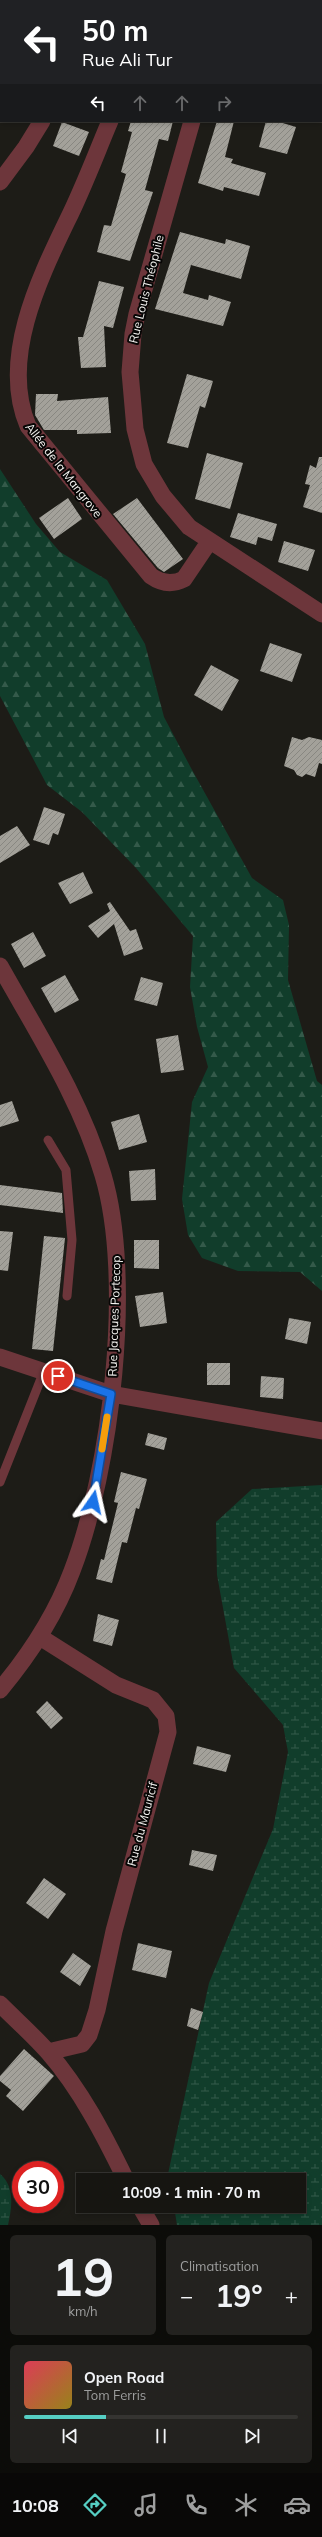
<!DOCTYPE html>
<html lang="fr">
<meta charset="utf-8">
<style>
body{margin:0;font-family:Mulish,sans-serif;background:#23221f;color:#f1f3f6;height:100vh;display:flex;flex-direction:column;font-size:15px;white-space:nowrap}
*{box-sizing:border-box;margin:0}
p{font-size:13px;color:#9e9f9f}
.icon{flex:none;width:22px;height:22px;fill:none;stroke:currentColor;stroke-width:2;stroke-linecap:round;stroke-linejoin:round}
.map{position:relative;height:2225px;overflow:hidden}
.side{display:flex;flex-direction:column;gap:10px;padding:10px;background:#0c0c09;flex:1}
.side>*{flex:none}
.banner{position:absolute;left:0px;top:0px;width:322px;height:122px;box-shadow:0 2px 6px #0003,0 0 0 1px #353431;background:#202124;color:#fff;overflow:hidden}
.speed{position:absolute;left:12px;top:2161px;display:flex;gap:8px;font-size:20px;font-weight:700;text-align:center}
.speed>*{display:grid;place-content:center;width:52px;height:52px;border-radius:50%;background:#161511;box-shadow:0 2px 6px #0003,0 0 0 1px #353431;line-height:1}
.speed .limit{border:6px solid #d22;background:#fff;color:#111}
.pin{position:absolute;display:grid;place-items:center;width:34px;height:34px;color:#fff;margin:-17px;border:2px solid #fff;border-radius:50%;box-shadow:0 1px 4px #0007}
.me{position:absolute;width:44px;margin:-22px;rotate:11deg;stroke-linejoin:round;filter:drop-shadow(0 0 3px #0008)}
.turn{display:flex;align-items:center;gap:14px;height:84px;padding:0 16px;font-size:18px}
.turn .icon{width:52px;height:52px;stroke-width:2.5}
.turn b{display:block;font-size:28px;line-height:34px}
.lanes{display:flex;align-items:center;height:38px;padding:0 16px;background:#0003;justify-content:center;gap:20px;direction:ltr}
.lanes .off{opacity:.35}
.big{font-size:30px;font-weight:700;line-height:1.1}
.side .card{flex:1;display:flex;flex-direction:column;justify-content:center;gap:6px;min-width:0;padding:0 14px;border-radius:6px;background:#23221f}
.side .dial{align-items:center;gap:0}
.dial b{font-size:52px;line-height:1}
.song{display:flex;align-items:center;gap:12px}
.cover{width:48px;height:48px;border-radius:6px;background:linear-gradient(135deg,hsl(350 70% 55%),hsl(50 70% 35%))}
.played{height:4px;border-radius:2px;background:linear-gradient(90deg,#56cec3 30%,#353431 30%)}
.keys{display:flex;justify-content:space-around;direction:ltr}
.heat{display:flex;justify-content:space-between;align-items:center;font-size:22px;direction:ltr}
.side .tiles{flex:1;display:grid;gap:10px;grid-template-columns:1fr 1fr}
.card:last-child{grid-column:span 2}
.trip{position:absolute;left:76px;top:2173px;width:230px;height:40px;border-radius:0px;background:#161511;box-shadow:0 2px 6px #0003,0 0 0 1px #353431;font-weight:700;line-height:40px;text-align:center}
.tabs{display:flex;height:64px;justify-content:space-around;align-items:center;background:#090807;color:#9e9f9f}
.tabs .icon{width:28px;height:28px}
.tabs .current{color:#56cec3}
.tabs b{font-size:18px;color:#f1f3f6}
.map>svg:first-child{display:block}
</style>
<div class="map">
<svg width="322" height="2225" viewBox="0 0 322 2225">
<defs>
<pattern id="forest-firs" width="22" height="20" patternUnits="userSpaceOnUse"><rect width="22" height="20" fill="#113d2b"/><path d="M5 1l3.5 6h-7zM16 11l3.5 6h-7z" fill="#345a4a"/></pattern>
<pattern id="wetland-marsh" width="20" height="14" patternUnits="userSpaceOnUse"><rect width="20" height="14" fill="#113d2b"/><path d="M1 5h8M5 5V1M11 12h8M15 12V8" fill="none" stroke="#345a4a"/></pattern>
<pattern id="building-hatch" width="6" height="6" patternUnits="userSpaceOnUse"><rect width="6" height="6" fill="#a3a19a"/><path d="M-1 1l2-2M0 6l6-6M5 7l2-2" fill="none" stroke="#888781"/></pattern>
</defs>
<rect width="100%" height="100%" fill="#1d1c17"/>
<!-- forest -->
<path fill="url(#forest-firs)" d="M 0,469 L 36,524 L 60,552 L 107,580 L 145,644 L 164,717 L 191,768 L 252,878 L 283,900 L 289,925 L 288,980 L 317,1081 L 322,1085 L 322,1291 L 300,1272 L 238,1271 L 202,1258 L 188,1235 L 182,1199 L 192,1102 L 208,1067 L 197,1027 L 190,987 L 193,936 L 136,868 L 82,812 L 47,785 L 0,696 Z"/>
<!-- wetland -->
<path fill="url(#wetland-marsh)" d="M 322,1485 L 322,2225 L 177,2225 L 174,2206 L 299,2206 L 299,2180 L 169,2180 L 168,2174 L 209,1983 L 273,1829 L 288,1752 L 283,1725 L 234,1668 L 217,1575 L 216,1522 L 252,1489 Z
M 0,2174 C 15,2186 12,2208 8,2225 L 0,2225 Z"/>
<!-- building -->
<path fill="url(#building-hatch)" d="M 131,121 L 173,121 L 168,141 L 159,139 L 145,190 L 153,192 L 130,261 L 97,252 L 104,225 L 111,226 L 126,174 L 121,172 L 132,132 L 128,131 Z
M 217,121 L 234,121 L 225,157 L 233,159 L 231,163 L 266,173 L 259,196 L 224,187 L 223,191 L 198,183 Z
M 266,121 L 276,121 L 296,127 L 287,154 L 259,147 Z
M 62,122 L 89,132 L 79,156 L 53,146 Z
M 180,232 L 225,244 L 226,239 L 250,246 L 241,279 L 191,265 L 183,293 L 208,300 L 209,295 L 231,302 L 223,326 L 155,309 Z
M 99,281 L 124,287 L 113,328 L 104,326 L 106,367 L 81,368 L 78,337 L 83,337 Z
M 187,374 L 213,381 L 205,408 L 200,406 L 188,448 L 167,443 Z
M 36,394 L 58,394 L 57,401 L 108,397 L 111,433 L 77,434 L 77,430 L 44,430 L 35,415 Z
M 207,453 L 243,463 L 230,509 L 195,499 Z
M 319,457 L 322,457 L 322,513 L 303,507 L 310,485 L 305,484 L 310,465 L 316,468 Z
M 68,498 L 82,519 L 54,539 L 39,518 Z
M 137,498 L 183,559 L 164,572 L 158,568 L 113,514 Z
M 238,513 L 277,524 L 272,541 L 258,537 L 256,545 L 230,537 Z
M 284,541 L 315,550 L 308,571 L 278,562 Z
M 270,643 L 302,654 L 292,682 L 260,671 Z
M 211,665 L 239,680 L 222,711 L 194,695 Z
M 292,737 L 302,740 L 309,737 L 322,740 L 322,764 L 319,763 L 315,777 L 306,774 L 302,777 L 297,775 L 294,770 L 284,766 Z
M 44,807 L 65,814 L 58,835 L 53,833 L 49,845 L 33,840 Z
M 17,826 L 30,845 L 0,863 L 0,836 Z
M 83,872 L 93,893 L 70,904 L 58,883 Z
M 110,902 L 130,931 L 136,929 L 143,949 L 124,956 L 114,924 L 98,938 L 88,926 L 110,911 L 107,904 Z
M 33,932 L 46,956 L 24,968 L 11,944 Z
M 65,975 L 79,1000 L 55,1013 L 41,988 Z
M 141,977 L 163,983 L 157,1006 L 134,1000 Z
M 178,1035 L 184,1070 L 161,1073 L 156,1039 Z
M 12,1101 L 19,1121 L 0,1127 L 0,1105 Z
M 139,1114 L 147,1142 L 119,1150 L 111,1122 Z
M 155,1169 L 156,1200 L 131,1201 L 129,1171 Z
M 0,1185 L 62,1193 L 63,1213 L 0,1205 Z
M 0,1231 L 13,1232 L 8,1271 L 0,1270 Z
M 44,1236 L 65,1238 L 53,1351 L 32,1349 Z
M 134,1240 L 159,1240 L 159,1269 L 134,1268 Z
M 163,1292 L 167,1323 L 140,1327 L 135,1296 Z
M 289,1318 L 311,1322 L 307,1344 L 285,1339 Z
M 207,1363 L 230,1363 L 230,1385 L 207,1385 Z
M 261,1376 L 284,1378 L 283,1399 L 260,1397 Z
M 148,1433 L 167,1438 L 164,1450 L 145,1445 Z
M 121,1472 L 147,1479 L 139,1509 L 136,1508 L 127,1543 L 122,1542 L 112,1583 L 96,1579 L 101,1559 L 104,1560 L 118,1503 L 114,1502 Z
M 98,1614 L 119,1620 L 112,1646 L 93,1641 Z
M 47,1701 L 63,1718 L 51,1729 L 36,1712 Z
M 197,1746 L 231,1755 L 226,1772 L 193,1764 Z
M 192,1850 L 217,1855 L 213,1871 L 189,1865 Z
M 44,1878 L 66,1894 L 48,1919 L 26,1903 Z
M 138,1943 L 172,1951 L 166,1978 L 132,1970 Z
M 73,1953 L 91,1966 L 80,1986 L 60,1972 Z
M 191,2008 L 203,2012 L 198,2030 L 187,2026 Z
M 24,2049 L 54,2076 L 23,2111 L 6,2096 L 11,2090 L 0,2081 L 0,2076 Z"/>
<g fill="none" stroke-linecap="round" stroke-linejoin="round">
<!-- lane -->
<path stroke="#6d363b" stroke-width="9" d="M 48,1140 L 66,1170 L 72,1240 L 67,1296
M 0,1482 L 44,1371"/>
<!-- street -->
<path stroke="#6d363b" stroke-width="17" d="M 92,0 L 92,1
M 162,0 L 162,1
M 110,1 L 111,0
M 226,1 L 226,0
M 0,41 L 1,43
M 110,121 C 96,154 83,189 67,221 C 38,281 0,360 28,426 L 151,576 C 161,583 172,585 184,579 L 209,542
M 192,121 L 137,314 L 133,334 L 130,372 L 135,429 L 144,464 L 163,496 L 189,527 L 322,614
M 0,182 L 26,147 L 42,121
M 0,966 C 38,1034 81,1100 103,1175 C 134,1279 111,1470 72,1571 C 56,1614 30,1654 0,1690
M 0,1357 L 111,1394 L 322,1431
M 40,1637 L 116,1685 L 153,1700 L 166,1716 L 168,1732 L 114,1931 L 97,2010 L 89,2035 L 82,2044 L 48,2052
M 0,2004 C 16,2020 33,2035 48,2052 C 81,2090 104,2135 126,2180
M 140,2206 L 151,2225"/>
</g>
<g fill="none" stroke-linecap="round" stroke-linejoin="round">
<!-- route casing -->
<g stroke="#114b97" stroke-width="10">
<path id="route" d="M 58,1376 L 111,1394 L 93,1502"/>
</g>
<!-- route -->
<use href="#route" stroke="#1a73e8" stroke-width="7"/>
<!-- slow -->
<path stroke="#f59e0b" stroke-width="7" d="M 102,1449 L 107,1417"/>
</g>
<g text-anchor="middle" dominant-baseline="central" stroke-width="4" stroke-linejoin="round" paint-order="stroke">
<!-- street labels -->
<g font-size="12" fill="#f4f3f0" stroke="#070605">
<text transform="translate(146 289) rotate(-76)">Rue Louis Théophile</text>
<text transform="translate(64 470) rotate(52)">Allée de la Mangrove</text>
<text transform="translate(114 1316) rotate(-88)">Rue Jacques Portecop</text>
<text transform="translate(142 1824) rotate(-75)">Rue du Mauricif</text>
</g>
</g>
</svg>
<div class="speed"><div class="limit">30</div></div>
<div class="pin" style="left:58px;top:1376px;background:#d93025"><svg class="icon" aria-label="arrive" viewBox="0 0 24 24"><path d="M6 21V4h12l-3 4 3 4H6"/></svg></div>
<svg class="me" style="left:93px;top:1502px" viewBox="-20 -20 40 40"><path d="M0-17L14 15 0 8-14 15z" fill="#1a73e8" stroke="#fff" stroke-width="4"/></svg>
<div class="trip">10:09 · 1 min · 70 m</div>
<div class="banner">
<div class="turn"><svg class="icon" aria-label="left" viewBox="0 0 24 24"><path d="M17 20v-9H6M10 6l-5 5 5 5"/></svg><div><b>50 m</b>Rue Ali Tur</div></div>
<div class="lanes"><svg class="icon" aria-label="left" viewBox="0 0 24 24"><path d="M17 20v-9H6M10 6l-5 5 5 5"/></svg><svg class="icon off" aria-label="ahead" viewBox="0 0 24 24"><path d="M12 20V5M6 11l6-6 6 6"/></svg><svg class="icon off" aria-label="ahead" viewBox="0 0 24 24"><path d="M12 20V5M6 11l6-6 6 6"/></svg><svg class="icon off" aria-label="right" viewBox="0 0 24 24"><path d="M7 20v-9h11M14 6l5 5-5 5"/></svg></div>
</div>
</div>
<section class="side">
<div class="tiles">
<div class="card dial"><b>19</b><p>km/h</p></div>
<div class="card"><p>Climatisation</p>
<div class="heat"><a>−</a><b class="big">19°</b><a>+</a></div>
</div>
<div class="card">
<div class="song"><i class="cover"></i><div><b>Open Road</b><p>Tom Ferris</p></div></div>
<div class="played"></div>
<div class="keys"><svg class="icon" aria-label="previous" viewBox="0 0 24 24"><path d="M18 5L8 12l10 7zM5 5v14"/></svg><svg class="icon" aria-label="pause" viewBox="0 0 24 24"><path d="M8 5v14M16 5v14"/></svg><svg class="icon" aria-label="next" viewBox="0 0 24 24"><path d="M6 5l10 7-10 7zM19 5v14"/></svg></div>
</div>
</div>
</section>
<nav class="tabs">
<b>10:08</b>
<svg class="icon current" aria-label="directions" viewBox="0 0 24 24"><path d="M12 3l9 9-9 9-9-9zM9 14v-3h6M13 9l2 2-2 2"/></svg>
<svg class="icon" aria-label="music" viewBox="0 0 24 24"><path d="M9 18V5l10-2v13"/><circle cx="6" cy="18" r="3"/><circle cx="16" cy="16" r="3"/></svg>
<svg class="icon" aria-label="phone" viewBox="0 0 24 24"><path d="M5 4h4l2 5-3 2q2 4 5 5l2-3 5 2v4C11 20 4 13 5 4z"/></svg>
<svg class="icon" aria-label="climate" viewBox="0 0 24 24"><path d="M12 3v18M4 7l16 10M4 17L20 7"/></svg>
<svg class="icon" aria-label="car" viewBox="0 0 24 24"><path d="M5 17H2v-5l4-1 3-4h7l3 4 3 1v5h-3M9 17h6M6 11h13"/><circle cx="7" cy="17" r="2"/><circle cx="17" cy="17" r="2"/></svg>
</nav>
